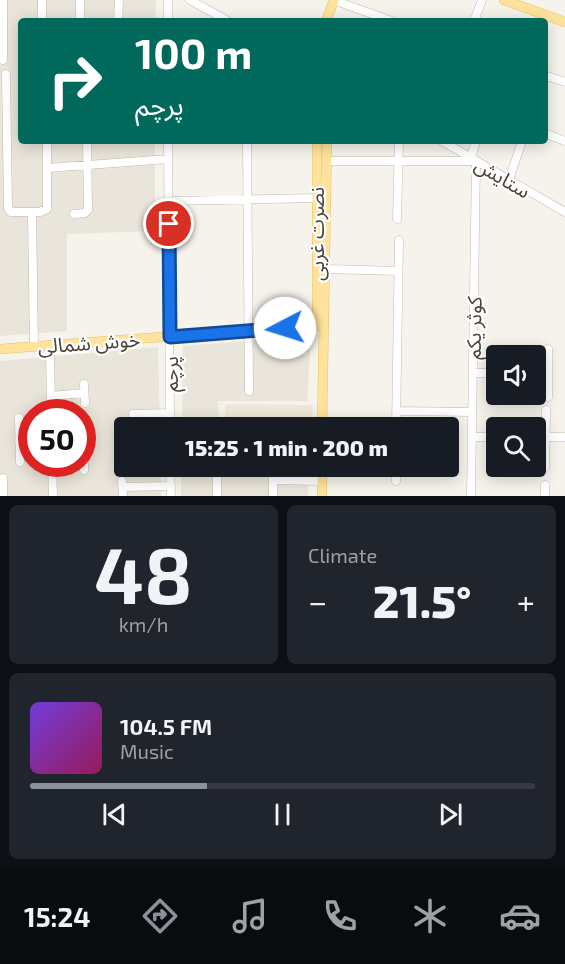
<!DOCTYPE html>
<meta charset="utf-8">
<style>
body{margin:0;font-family:"Exo 2","Noto Sans Arabic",sans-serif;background:#20242c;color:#f1f3f6;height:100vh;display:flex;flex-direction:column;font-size:22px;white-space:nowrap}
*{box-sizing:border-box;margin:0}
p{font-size:20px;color:#9ea1a6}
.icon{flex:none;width:33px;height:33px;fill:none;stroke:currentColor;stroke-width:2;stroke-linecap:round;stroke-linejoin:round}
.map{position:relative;height:496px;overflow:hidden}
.details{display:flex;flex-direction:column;gap:9px;padding:9px;background:#0d0f14;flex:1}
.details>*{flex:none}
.guide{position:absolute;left:18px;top:18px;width:530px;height:126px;border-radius:6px;box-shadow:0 3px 15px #0003;background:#00695c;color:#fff;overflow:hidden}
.buttons{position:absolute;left:486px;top:345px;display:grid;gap:12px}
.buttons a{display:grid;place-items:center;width:60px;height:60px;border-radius:6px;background:#171b24;box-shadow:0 3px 15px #0003;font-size:30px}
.speed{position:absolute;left:18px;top:399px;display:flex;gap:12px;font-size:30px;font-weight:700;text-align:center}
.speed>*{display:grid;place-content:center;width:78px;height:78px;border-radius:50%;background:#171b24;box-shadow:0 3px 15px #0003;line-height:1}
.speed .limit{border:9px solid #d22;background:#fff;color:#111}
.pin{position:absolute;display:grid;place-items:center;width:51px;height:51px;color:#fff;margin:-26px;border:3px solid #fff;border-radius:50%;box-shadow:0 2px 6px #0007}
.me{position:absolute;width:66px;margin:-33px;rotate:265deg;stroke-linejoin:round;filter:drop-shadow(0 0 4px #0008)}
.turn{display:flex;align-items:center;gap:21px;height:126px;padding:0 18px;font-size:27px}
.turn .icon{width:78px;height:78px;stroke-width:2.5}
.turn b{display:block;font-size:42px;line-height:51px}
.big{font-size:45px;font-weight:800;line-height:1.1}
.details .widget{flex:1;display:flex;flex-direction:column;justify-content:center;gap:9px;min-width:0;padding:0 21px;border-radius:9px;background:#20242c}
.details .dial{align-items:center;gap:0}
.dial b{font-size:78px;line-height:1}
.song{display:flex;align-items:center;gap:18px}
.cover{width:72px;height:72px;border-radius:9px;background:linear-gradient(135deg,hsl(260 70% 55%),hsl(330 70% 35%))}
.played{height:6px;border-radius:3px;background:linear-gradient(90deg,#8c9099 35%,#363941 35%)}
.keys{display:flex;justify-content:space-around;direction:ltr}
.heat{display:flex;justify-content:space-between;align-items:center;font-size:33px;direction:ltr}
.details .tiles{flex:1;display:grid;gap:9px;grid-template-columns:1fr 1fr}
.widget:last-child{grid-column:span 2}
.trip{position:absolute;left:114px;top:417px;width:345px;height:60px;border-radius:6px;background:#171b24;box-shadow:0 3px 15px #0003;font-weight:800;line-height:60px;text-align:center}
.tabs{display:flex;height:96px;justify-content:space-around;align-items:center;background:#090b0e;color:#9ea1a6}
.tabs .icon{width:42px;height:42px}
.tabs .on{color:#8c9099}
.tabs b{font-size:27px;color:#f1f3f6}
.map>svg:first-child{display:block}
</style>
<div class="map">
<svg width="565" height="496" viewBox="0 0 565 496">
<rect width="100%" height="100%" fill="#f6f3ec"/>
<!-- residential -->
<path fill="#eae5da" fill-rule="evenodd" d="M 0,0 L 156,0 L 155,21 L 21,21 L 21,141 L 155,141 L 155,231 L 67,234 L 67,331 L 0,336 Z
M 311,336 L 307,401 L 218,401 L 219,427 L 182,428 L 183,346 Z
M 158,347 L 160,427 L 124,428 L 124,466 L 161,467 L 161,496 L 0,496 L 0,361 ZM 32,412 L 82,412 L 82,464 L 32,464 Z
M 181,467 L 308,467 L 308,496 L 181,496 Z"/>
<!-- education -->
<path fill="#efe8d6" d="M 225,404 L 313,405 L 312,427 L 225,427 Z"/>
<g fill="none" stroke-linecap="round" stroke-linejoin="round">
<!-- minor casing -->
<g stroke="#c2bbae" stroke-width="9">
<path id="minor" d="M 190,0 L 228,21
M 333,0 L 392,21
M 42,21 L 42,0
M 80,21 L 80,0
M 118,21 L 119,0
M 168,21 L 168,0
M 474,21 L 482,0
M 3,60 L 3,0
M 6,74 L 8,208 L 11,212 L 40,212 L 47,209 L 47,141
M 544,75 L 565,82
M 544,133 L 565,141
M 168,141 L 170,428
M 247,141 L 249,391
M 442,141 L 565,212
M 471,158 L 476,141
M 327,161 L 476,161 L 471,496
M 48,168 L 168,159
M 509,180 L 522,141
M 169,201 L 316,198
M 32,213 L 34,346
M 74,214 L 85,213 L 88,210 L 87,141
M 397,219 L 399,141
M 327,269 L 398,271
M 50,345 L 51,412
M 473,373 L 496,373
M 536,373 L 548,373
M 84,384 L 85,403
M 51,396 L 84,393
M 548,397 L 548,349
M 397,411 L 472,412
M 133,414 L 170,413
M 19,418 L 20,462
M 82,422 L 84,422
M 396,428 L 399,240
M 472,437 L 496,437
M 536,437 L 565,437
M 19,440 L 32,439
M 52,464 L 53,496
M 170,466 L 171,496
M 342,466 L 396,467
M 545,467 L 546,410
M 84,470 L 84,440
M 217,477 L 217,496
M 3,478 L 3,496
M 273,480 L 322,481
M 122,481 L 123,494
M 396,481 L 396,466
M 123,487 L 171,486
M 273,496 L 273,466
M 545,496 L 545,485"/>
</g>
<!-- major casing -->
<g stroke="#e6c16a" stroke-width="10">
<path id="major" d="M 504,0 L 565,22
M 326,21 L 334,0
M 317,141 L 317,317 L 322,325
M 0,349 L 322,325
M 322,428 L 327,141
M 322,496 L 322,466"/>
</g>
<!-- minor -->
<use href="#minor" stroke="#fff" stroke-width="8"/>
<!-- major -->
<use href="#major" stroke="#ffe39c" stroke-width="9"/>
</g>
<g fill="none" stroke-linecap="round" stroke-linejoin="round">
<!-- route casing -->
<g stroke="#114b97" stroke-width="15">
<path id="route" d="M 169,224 L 170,337 L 285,328"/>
</g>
<!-- route -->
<use href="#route" stroke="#1a73e8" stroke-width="10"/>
</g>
<g text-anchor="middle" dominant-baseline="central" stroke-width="4.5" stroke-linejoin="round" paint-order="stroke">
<!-- street labels -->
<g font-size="20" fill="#4b4439" stroke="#fff">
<text transform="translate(503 177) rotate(30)">ستایش</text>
<text transform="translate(316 234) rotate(-90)">نصرت غربی</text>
<text transform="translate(473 328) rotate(-89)">کوثر یکم</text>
<text transform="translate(89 342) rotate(-4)">خوش شمالی</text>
<text transform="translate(170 374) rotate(-90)">پرچم</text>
</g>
</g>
</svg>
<div class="buttons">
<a><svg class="icon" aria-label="sound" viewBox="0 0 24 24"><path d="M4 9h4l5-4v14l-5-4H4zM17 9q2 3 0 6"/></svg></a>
<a><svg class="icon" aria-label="search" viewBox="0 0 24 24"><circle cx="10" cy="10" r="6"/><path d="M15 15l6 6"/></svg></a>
</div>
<div class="speed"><div class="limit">50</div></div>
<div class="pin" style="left:169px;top:224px;background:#d93025"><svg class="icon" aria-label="arrive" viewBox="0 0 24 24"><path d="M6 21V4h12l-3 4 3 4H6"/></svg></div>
<svg class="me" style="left:285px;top:328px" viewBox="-20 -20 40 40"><circle r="19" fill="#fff"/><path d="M0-13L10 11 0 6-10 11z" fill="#1a73e8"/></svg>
<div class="trip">15:25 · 1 min · 200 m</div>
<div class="guide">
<div class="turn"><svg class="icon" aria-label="right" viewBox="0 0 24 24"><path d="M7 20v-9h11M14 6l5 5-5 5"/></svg><div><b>100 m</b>پرچم</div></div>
</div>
</div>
<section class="details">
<div class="tiles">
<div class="widget dial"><b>48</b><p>km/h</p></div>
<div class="widget"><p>Climate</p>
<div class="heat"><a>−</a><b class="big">21.5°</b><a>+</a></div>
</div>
<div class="widget">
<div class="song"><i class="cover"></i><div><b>104.5 FM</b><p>Music</p></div></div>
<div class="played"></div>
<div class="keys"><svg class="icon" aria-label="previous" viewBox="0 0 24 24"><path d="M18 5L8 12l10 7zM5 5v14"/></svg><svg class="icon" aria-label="pause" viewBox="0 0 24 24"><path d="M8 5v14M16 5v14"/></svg><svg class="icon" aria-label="next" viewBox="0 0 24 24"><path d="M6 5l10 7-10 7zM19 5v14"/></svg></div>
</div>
</div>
</section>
<nav class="tabs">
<b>15:24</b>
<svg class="icon on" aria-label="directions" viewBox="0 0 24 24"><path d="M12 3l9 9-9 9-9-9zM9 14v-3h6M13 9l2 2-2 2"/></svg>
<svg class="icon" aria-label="music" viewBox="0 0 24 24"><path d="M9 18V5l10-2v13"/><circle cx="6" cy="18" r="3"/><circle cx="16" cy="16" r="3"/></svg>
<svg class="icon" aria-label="phone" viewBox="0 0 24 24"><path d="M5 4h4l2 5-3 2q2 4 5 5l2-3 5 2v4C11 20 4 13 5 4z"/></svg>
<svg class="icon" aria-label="climate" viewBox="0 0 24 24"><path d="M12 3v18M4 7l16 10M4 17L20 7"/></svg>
<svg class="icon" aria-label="car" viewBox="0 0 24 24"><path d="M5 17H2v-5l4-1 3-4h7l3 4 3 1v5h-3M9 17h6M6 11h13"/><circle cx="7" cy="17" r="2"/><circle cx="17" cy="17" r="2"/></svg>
</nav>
